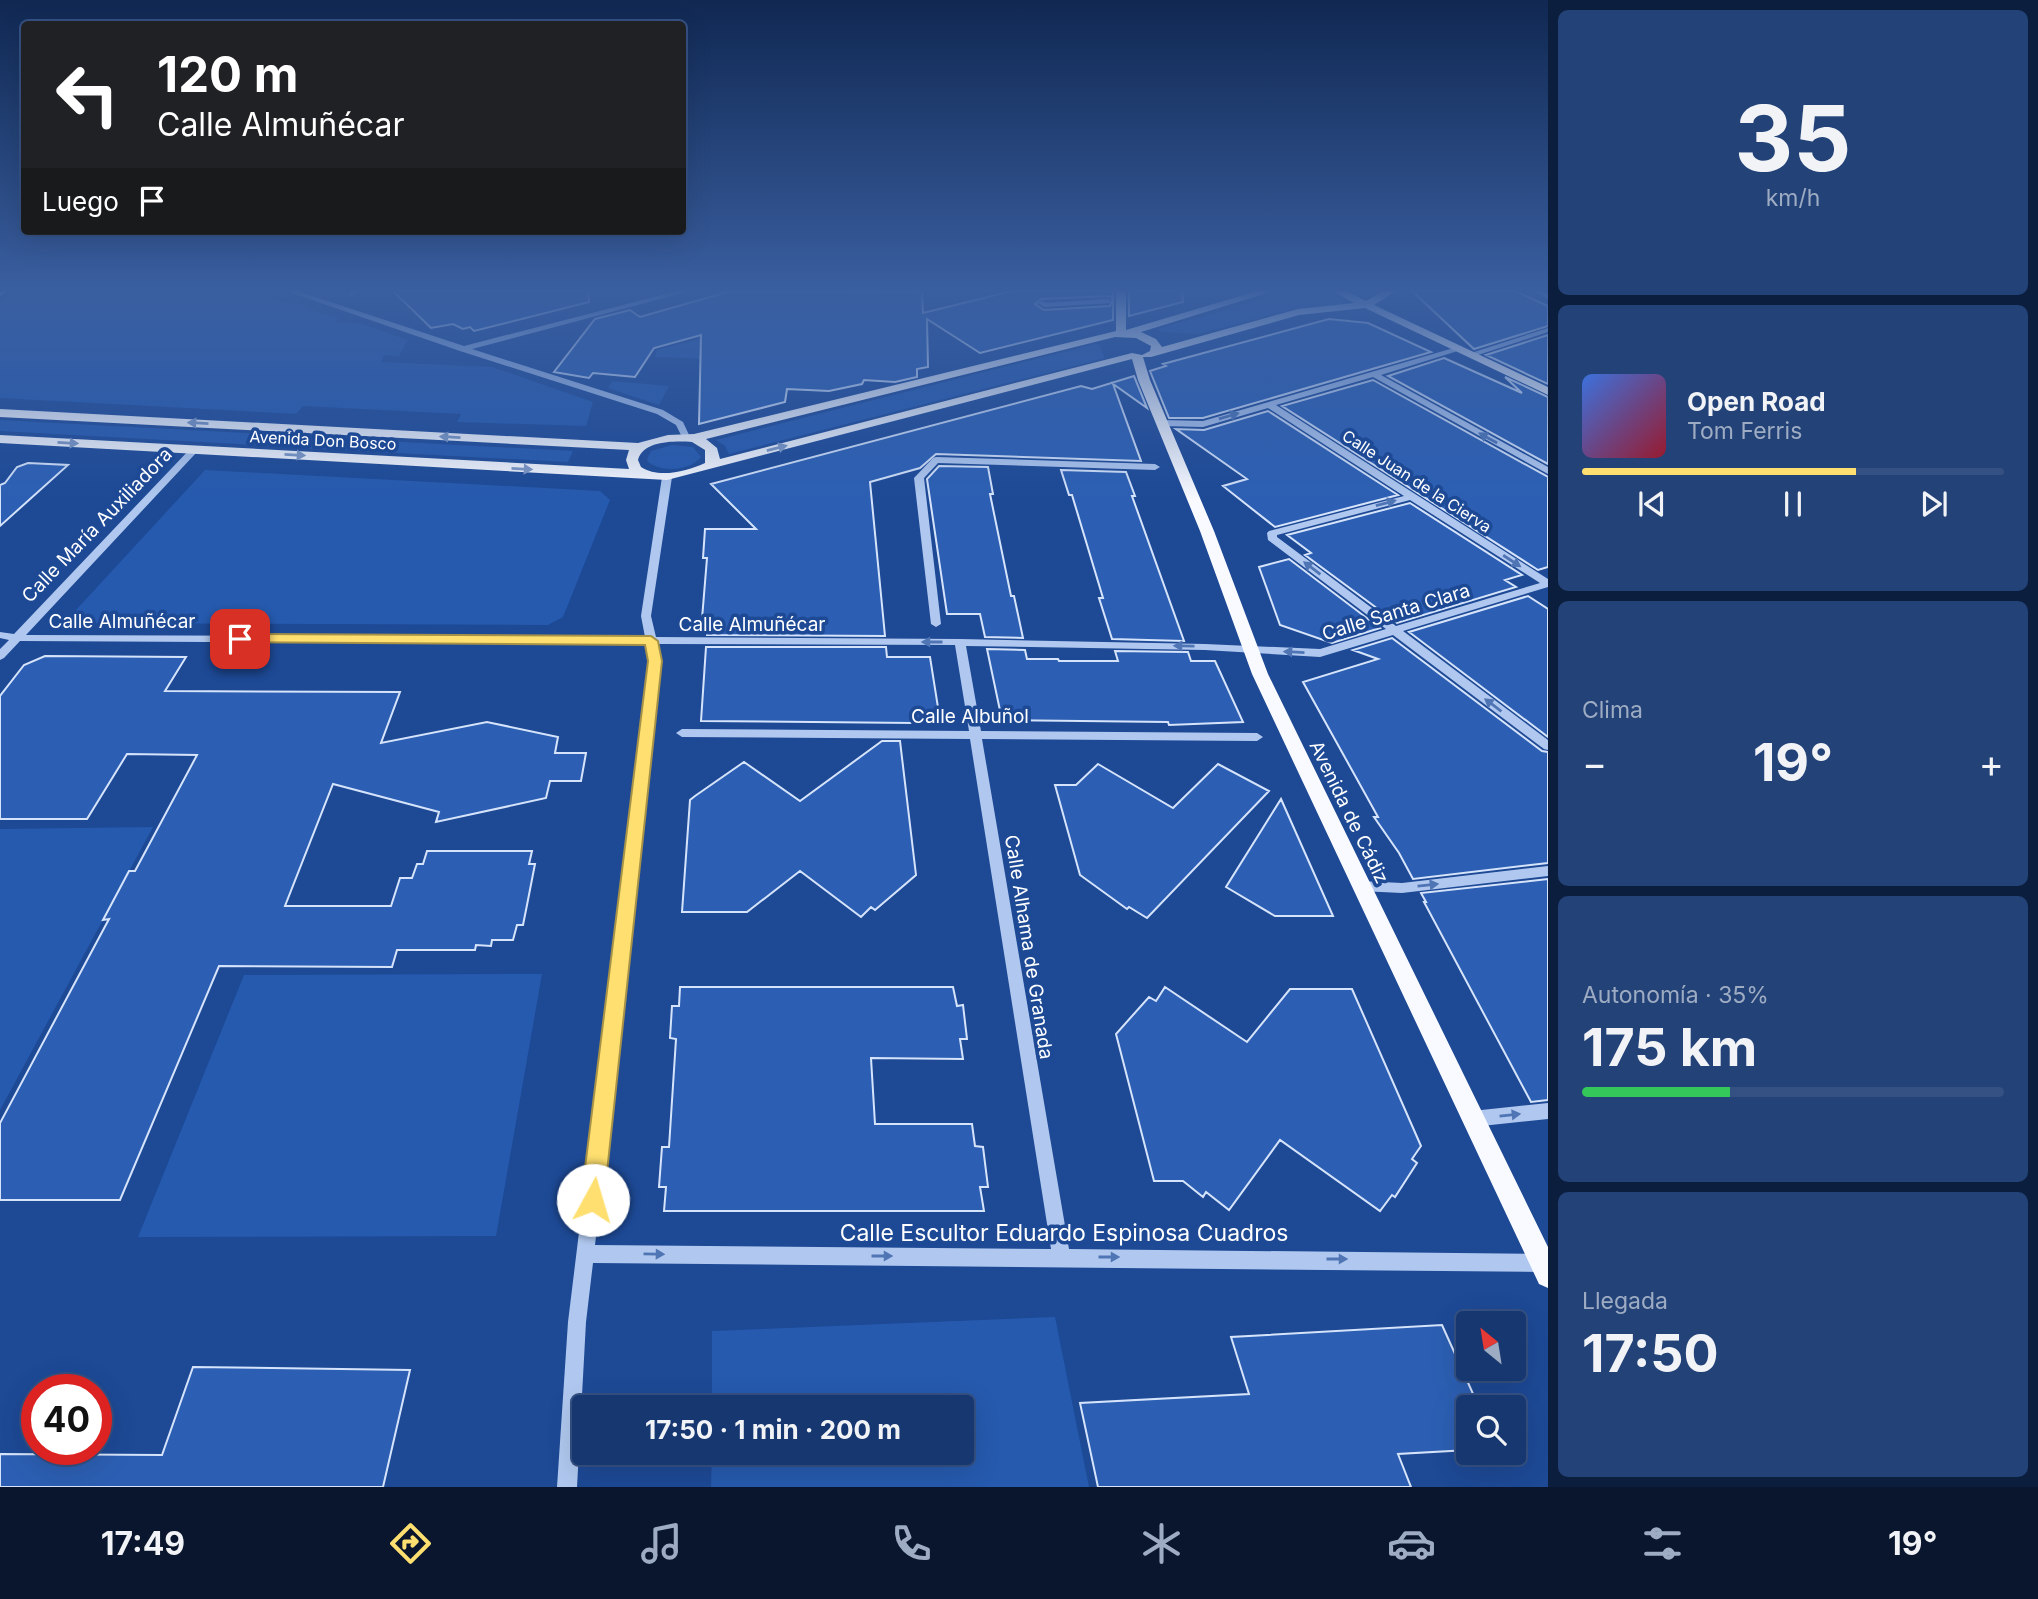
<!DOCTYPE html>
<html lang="es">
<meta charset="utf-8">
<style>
body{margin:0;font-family:Inter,sans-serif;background:#234278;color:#f1f3f6;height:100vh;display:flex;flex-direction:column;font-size:26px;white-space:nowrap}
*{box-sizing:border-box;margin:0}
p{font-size:23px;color:#9eacc3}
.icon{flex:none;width:38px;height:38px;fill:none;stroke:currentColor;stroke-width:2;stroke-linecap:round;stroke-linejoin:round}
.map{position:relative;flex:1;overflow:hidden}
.sheet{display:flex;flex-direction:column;gap:10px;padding:10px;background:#0c1e3e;width:490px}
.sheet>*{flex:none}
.top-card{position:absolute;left:21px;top:21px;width:665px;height:214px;border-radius:7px;box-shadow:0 7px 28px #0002,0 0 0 2px #355183;background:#202124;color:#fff;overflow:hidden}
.needle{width:46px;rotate:330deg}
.buttons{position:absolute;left:1456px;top:1311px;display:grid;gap:14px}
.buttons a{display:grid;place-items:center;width:70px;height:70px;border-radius:7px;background:#163770;box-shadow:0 7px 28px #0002,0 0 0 2px #355183;font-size:35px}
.speed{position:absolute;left:21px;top:1374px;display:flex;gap:14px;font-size:35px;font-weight:700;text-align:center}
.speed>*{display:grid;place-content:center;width:91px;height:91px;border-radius:50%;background:#163770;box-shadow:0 7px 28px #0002,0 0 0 2px #355183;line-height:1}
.speed .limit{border:10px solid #d22;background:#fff;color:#111}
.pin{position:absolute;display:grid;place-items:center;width:60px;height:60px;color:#fff;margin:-30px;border-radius:14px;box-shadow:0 4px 10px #0006}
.me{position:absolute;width:77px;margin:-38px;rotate:6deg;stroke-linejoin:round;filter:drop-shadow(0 0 5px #0008)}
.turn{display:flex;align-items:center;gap:24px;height:147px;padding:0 21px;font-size:32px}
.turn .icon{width:91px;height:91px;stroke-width:2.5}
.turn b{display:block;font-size:49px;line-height:60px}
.then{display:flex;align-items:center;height:66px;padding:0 21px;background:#0003;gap:14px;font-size:26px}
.big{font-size:52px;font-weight:700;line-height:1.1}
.sheet .widget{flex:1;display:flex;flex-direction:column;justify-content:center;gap:10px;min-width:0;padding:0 24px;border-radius:10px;background:#234278}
.sheet .dial{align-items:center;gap:0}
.dial b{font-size:91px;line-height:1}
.song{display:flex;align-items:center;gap:21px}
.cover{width:84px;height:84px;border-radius:10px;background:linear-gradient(135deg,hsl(220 70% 55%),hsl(350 70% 35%))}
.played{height:7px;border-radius:4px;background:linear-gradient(90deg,#fedf6f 65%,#355183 65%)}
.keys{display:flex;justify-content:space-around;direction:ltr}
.heat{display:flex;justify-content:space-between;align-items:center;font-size:38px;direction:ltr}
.charge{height:10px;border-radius:5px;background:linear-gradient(90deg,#34c759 35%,#355183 0)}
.trip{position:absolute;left:572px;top:1395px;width:402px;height:70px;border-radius:7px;background:#163770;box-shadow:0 7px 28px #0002,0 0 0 2px #355183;font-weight:700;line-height:70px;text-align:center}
.dock{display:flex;height:112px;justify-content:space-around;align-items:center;background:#09162d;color:#9eacc3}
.dock .icon{width:49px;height:49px}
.dock .active{color:#fedf6f}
.dock b{font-size:32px;color:#f1f3f6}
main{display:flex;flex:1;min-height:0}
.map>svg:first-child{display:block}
</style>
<main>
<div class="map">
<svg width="1548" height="1487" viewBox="0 0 1548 1487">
<rect width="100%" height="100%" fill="#1d4995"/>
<!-- green -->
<path fill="#265aae" d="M 23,291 L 262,291 L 278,301 L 308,306 L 316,312 L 338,317 L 337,322 L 359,323 L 408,340 L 399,356 L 384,355 L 381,362 L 492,367 L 593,402 L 586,426 L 457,422 L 461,414 L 303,406 L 296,414 L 0,398 L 0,303 Z
M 1282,291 L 1327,291 L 1351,304 L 1298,308 L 1197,334 L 1161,332 L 1157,329 L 1276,296 Z
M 760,323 L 795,362 L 655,357 L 657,350 Z
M 1095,344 L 1099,345 L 1105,358 L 729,454 L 725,446 L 716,440 Z
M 612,381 L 669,386 L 659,405 L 608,388 Z
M 0,420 L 266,434 L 256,445 L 0,431 Z
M 291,436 L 573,451 L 568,462 L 283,447 Z
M 672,445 L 693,447 L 701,457 C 690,471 662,473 648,462 L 647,459 L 651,451 Z
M 205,470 L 600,491 L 610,500 L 563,617 L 548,625 L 64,623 Z
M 153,827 L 0,1110 L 0,829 Z
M 542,974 L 496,1236 L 138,1237 L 244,975 Z
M 1055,1317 L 1089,1487 L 711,1487 L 712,1453 L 962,1452 L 962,1407 L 712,1407 L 712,1331 Z"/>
<!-- building -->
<path fill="#2c5fb3" stroke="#d6e4fb" stroke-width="2" fill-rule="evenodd" d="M 393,291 L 588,291 L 589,302 L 474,331 L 470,327 L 463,329 L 453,324 L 431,328 Z
M 731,291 L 922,292 L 923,313 L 1012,291 L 1113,291 L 1113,320 L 980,353 L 927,319 L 928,367 L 917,369 L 917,377 L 895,382 L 864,380 L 862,384 L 829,391 L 787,389 L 785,402 L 699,424 L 701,335 L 654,348 L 635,377 L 593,373 L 589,378 L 554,372 L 595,319 L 630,310 L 640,317 ZM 1110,296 L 1113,299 L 1110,306 L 1044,310 L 1035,304 L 1041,299 Z
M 1129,291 L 1182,291 L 1183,302 L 1129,316 Z
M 1412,291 L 1515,291 L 1548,306 L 1548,326 L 1474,349 Z
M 1329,319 L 1368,323 L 1431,352 L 1203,418 L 1169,418 L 1150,371 L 1166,366 L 1163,364 Z
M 1548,335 L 1548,384 L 1486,355 Z
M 1444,358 L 1522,393 L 1505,377 L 1548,397 L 1548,464 L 1388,376 Z
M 1134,376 L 1147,408 L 1113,384 L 1141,461 L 936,454 L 920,468 L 870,482 L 885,636 L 707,635 L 708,619 L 702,619 L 707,558 L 703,558 L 705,529 L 756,529 L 711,484 L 1081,386 L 1092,389 Z
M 1373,380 L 1548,477 L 1548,567 L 1538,570 L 1282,406 Z
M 1268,411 L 1398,495 L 1275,527 L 1223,486 L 1247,479 L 1176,429 L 1204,430 Z
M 28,463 L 68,465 L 0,526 L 0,485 L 5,483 L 17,467 Z
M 939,466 L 988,467 L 993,494 L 990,494 L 1011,596 L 1014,596 L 1023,638 L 985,637 L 980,614 L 947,614 L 927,479 Z
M 1061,470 L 1126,472 L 1135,496 L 1132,496 L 1184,641 L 1112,639 L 1099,598 L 1103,598 L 1072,495 L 1069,495 Z
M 1410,503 L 1522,575 L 1505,580 L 1516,587 L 1397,623 L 1305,555 L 1311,553 L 1287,535 Z
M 1289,559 L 1380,628 L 1332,643 L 1280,625 L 1259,567 Z
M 1528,596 L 1548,609 L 1548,737 L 1409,632 Z
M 1392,638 L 1542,751 L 1548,752 L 1548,863 L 1413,879 L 1399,853 L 1374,817 L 1378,817 L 1303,682 L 1378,659 L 1353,650 Z
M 706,647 L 886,647 L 887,657 L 930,657 L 940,720 L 913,721 L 913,723 L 701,721 Z
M 987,649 L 1025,650 L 1027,659 L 1058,659 L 1059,661 L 1118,661 L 1115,651 L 1188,652 L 1191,661 L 1215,661 L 1243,722 L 1169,725 L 1168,722 L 1002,720 Z
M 45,656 L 186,657 L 165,691 L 400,692 L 381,743 L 487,722 L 558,737 L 555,753 L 586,753 L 581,781 L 550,781 L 546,798 L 436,822 L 439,812 L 333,784 L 285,906 L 391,906 L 400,878 L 412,878 L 417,864 L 423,864 L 427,851 L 532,851 L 529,864 L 535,864 L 527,905 L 523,925 L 517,925 L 513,940 L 492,940 L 491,946 L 476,945 L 475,950 L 397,950 L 392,967 L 219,966 L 120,1200 L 0,1200 L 0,1123 L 109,919 L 103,920 L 129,871 L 135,871 L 197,755 L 127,754 L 87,819 L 0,819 L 0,696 L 24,665 Z
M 882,741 L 900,741 L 916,875 L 875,910 L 871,907 L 861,917 L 800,871 L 747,912 L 682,912 L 690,800 L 695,796 L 744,762 L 800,801 Z
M 1098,764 L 1173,808 L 1218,764 L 1269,791 L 1147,918 L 1129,907 L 1127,909 L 1080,875 L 1055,785 L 1076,785 Z
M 1281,799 L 1333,916 L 1275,916 L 1226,887 Z
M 1548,879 L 1548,1100 L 1531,1102 L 1424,902 L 1426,902 L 1421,893 Z
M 680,987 L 953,987 L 957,1006 L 963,1005 L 967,1039 L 960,1039 L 963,1059 L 871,1058 L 875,1124 L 972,1124 L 975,1146 L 983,1147 L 988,1187 L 980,1187 L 984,1211 L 664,1211 L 666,1187 L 659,1187 L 662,1147 L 669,1147 L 676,1039 L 670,1038 L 672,1006 L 679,1006 Z
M 1165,987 L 1247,1042 L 1290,989 L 1352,989 L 1421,1146 L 1412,1159 L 1417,1163 L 1395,1197 L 1392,1195 L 1380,1211 L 1280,1140 L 1229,1210 L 1206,1192 L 1203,1197 L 1183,1181 L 1154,1181 L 1116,1034 L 1149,997 L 1156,1001 Z
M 1442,1325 L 1479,1407 L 1468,1407 L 1468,1450 L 1398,1454 L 1411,1487 L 1098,1487 L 1080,1403 L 1249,1394 L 1231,1337 Z
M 193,1367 L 410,1370 L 383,1487 L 0,1487 L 0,1454 L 162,1455 Z"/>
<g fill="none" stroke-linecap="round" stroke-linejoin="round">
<!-- minor -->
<path fill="#b0c8ef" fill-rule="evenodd" d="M 286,291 L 297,291 L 464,346 L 677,291 L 690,291 L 472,349 L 663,410 L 683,422 L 690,437 L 683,439 L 676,425 L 657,414 L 460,351 Z
M 351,291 L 358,291 L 352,296 L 348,294 Z
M 1533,291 L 1542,291 L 1548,294 L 1548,299 Z
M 1107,299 L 1110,299 L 1110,303 L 1044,307 L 1038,303 L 1042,301 L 1046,303 Z
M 1548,328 L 1548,332 L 1475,356 L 1468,354 Z
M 1457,347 L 1464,349 L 1381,375 L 1548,467 L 1548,474 L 1373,377 L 1276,405 L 1548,579 L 1548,587 L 1403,631 L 1548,740 L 1548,750 L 1544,749 L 1393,635 L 1320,657 L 1205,650 L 966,646 L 981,731 L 1257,733 L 1263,737 L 1257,741 L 982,739 L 1069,1249 L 1542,1254 L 1548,1256 L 1548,1270 L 1542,1272 L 593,1263 L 586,1322 L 577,1487 L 557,1487 L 568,1322 L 649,661 L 646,644 L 20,641 L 4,658 L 0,660 L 0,649 L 9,640 L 0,638 L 0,632 L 14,634 L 190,449 L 193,448 L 197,451 L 196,453 L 26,635 L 645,637 L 641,616 L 662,477 L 667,474 L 672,477 L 651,616 L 656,637 L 960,639 L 1205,644 L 1320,649 L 1386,629 L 1268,540 L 1267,533 L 1269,531 L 1404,496 L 1268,408 L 1203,427 L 1162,426 L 1158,423 L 1162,420 L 1203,421 ZM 1410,500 L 1540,583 L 1396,626 L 1277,537 L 1277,535 ZM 657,644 L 955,645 L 969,731 L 682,729 L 676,733 L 682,737 L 970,739 L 1051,1249 L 595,1245 L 661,661 Z
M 936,457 L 1155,464 L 1160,467 L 1155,470 L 938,463 L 924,478 L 941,624 L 936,627 L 931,624 L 914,478 L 933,458 Z
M 1548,866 L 1548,876 L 1402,893 L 1360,891 L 1355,890 L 1353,886 L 1355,882 L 1360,881 L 1402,883 Z
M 1548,1103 L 1548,1119 L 1472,1127 L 1466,1124 L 1464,1119 L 1466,1114 L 1472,1111 Z"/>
<!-- major -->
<path fill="#f8faff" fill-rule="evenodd" d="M 0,291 L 8,291 L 0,296 Z
M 1116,291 L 1126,291 L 1126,330 L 1257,291 L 1274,291 L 1141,332 L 1156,339 L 1162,347 L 1298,309 L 1354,303 L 1332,291 L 1346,291 L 1366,301 L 1383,291 L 1396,291 L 1374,305 L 1548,387 L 1548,395 L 1544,393 L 1365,308 L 1299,315 L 1151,357 L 1143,357 L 1150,380 L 1214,531 L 1268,674 L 1548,1247 L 1548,1288 L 1539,1284 L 1252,674 L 1200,531 L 1138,380 L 1132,359 L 667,480 L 0,443 L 0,435 L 629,469 L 626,460 L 629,450 L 0,417 L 0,409 L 638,443 L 668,435 L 694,434 L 1116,331 ZM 1115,337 L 1136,338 L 1151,346 L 1150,351 L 1142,355 L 1132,353 L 720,459 L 717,448 L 706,439 ZM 692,442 L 705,450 L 705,463 C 687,471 659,479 641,467 L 638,460 C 643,440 676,441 692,442 Z"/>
</g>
<!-- one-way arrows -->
<defs><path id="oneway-solid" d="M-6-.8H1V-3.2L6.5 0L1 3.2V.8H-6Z" transform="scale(1.75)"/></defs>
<g fill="#5075b4">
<use href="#oneway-solid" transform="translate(1229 416) rotate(-16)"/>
<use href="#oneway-solid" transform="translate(1488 438) rotate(-151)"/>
<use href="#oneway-solid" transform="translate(1386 503) rotate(-15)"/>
<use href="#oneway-solid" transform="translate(1512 561) rotate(33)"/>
<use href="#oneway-solid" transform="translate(1312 568) rotate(-143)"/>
<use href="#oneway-solid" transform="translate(932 642) rotate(-180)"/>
<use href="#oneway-solid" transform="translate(1184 646) rotate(-179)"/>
<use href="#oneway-solid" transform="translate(1294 652) rotate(-177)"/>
<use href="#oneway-solid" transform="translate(1493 705) rotate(-143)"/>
<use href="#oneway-solid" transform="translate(1428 885) rotate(-6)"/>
<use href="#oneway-solid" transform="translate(1510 1115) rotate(-6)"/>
<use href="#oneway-solid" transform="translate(654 1254) rotate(1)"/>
<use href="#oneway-solid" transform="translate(882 1256)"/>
<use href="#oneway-solid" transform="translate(1109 1257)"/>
<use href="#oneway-solid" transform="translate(1337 1259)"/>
</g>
<g fill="#8099c5">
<use href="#oneway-solid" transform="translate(198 423) rotate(-177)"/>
<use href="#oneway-solid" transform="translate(450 437) rotate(-177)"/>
<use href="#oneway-solid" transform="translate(68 443) rotate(3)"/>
<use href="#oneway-solid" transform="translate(777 448) rotate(-14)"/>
<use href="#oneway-solid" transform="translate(295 455) rotate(3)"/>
<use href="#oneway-solid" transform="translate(522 469) rotate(3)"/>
</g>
<!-- sky -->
<linearGradient id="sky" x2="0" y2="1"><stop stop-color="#102852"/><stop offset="0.58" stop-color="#3a5fa0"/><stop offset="1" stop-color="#3a5fa0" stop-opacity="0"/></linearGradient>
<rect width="1548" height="500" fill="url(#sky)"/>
<!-- route -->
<path fill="#fedf6f" stroke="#a59148" stroke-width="2" d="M 240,634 L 651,636 L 658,641 L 662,661 L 604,1200 L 601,1208 L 593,1211 L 585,1208 L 581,1200 L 648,661 L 645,645 L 235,642 L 233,639 L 235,635 Z"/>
<g text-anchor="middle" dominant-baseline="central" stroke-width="7" stroke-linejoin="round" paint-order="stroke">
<!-- far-street labels -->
<g font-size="16" fill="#fff" stroke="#1d4995">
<text transform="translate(323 440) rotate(3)">Avenida Don Bosco</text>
<text transform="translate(1417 481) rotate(33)">Calle Juan de la Cierva</text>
</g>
<!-- street labels -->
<g font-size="19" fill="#fff" stroke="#1d4995">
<text transform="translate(97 525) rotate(-46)">Calle María Auxiliadora</text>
<text transform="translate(1396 612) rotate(-17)">Calle Santa Clara</text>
<text x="122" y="621">Calle Almuñécar</text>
<text x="752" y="624">Calle Almuñécar</text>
<text x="970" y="716">Calle Albuñol</text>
<text transform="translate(1349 812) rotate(64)">Avenida de Cádiz</text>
<text transform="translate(1029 947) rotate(81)">Calle Alhama de Granada</text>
</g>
<!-- near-street labels -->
<g font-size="23" fill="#fff" stroke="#1d4995">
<text x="1064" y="1233">Calle Escultor Eduardo Espinosa Cuadros</text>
</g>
</g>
</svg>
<div class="buttons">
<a><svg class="needle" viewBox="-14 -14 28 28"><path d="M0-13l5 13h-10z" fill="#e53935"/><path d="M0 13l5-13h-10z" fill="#9eacc3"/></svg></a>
<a><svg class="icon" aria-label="search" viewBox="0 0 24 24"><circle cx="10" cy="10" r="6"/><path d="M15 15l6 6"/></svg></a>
</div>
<div class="speed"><div class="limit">40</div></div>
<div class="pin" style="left:240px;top:639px;background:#d93025"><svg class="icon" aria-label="arrive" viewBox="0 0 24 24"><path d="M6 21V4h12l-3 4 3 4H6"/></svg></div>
<svg class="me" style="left:593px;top:1200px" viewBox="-20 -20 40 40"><circle r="19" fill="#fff"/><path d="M0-13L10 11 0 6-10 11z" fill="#fedf6f"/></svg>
<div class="trip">17:50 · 1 min · 200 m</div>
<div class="top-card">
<div class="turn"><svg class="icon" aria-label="left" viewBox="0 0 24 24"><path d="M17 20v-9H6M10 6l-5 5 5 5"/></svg><div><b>120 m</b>Calle Almuñécar</div></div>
<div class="then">Luego<svg class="icon" aria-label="arrive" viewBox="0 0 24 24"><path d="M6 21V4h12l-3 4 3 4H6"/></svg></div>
</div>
</div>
<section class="sheet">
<div class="widget dial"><b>35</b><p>km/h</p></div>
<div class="widget">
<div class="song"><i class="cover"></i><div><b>Open Road</b><p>Tom Ferris</p></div></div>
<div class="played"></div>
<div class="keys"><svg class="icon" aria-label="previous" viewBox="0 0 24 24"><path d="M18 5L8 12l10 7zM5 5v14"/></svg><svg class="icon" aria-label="pause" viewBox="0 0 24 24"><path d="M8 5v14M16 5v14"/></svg><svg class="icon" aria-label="next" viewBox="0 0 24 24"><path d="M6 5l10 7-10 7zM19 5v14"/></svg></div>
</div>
<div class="widget"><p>Clima</p>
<div class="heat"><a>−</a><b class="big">19°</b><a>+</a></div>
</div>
<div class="widget"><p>Autonomía · 35%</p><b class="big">175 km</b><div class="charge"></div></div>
<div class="widget"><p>Llegada</p><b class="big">17:50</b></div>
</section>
</main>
<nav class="dock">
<b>17:49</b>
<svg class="icon active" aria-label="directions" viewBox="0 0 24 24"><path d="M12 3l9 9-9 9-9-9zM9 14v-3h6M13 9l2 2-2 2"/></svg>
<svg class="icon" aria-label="music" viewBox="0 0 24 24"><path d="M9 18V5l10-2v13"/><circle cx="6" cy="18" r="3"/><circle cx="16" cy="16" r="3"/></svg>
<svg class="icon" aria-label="phone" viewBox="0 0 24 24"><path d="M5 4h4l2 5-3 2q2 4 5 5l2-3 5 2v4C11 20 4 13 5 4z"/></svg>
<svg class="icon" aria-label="climate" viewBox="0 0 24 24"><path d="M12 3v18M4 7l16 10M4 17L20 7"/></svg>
<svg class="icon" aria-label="car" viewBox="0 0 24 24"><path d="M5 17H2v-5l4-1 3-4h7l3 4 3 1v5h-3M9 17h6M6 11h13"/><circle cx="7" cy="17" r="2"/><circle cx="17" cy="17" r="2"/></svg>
<svg class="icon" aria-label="filters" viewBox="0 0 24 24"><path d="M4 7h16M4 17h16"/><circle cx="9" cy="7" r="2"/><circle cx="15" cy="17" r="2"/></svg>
<b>19°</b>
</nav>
